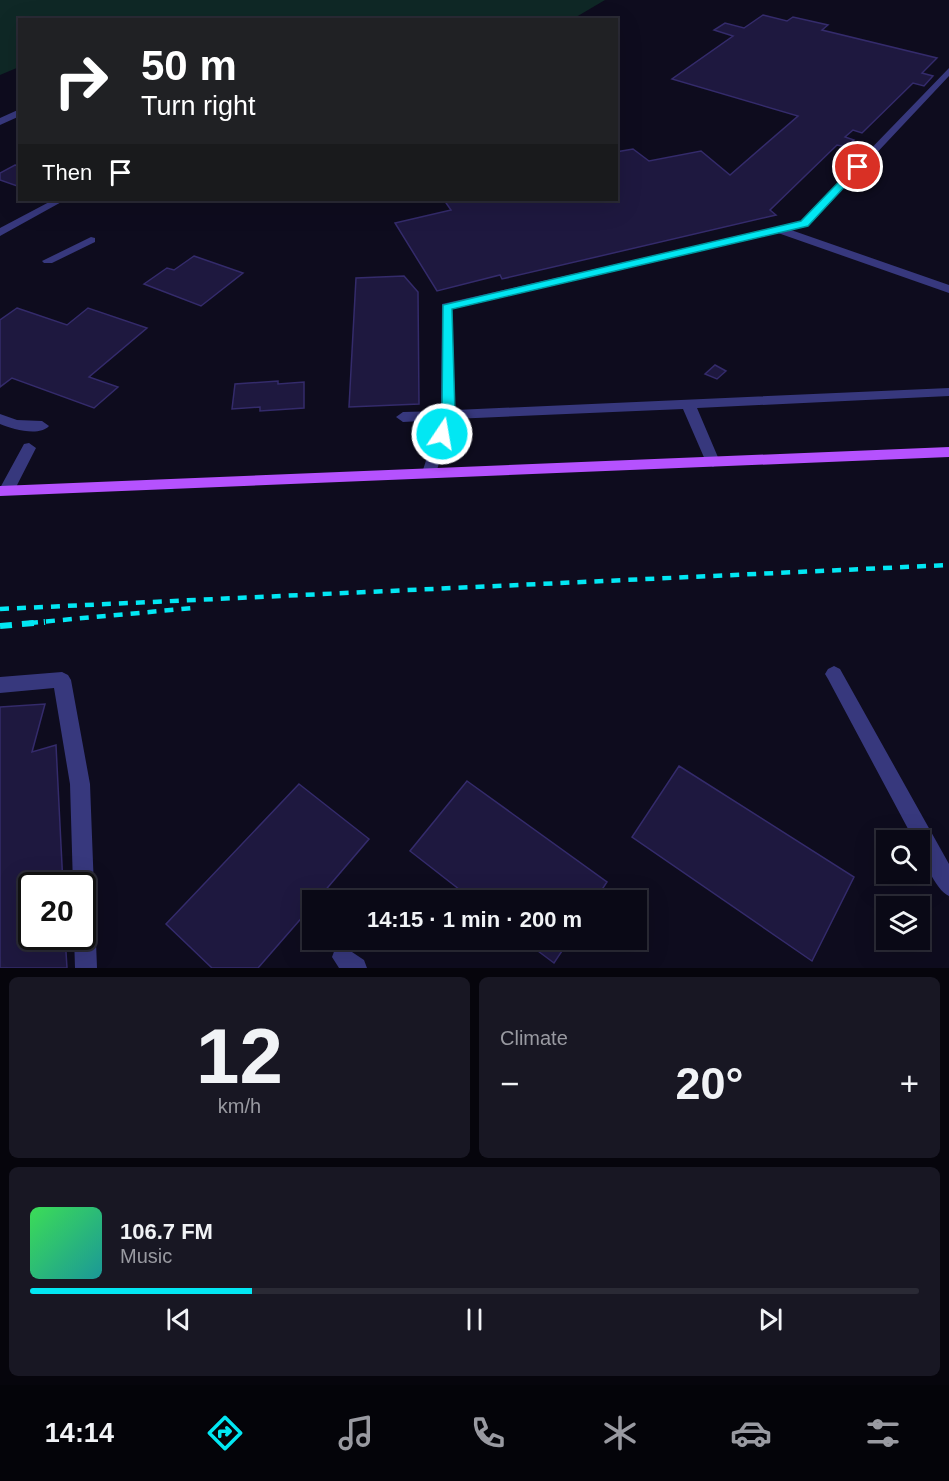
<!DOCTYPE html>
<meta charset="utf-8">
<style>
body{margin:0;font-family:Arial,sans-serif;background:#181723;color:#f1f3f6;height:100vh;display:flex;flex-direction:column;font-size:22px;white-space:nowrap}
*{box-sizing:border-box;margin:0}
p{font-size:20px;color:#999aa1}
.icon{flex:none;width:33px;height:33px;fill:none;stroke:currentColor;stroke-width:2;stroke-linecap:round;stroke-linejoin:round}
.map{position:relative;height:968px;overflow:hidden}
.drawer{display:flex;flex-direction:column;gap:9px;padding:9px;background:#06050c;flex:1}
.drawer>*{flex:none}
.hud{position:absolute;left:18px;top:18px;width:600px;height:183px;border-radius:0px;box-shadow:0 6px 24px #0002,0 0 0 2px #2a2a35;background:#202124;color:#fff;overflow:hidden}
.fabs{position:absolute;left:876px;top:830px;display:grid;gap:12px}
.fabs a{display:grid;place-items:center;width:54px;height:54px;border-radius:0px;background:#0a0916;box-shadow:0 6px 24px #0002,0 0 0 2px #2a2a35;font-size:30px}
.speed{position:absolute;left:18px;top:872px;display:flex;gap:12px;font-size:30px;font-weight:700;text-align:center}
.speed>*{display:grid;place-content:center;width:78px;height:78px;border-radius:50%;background:#0a0916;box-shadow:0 6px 24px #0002,0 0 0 2px #2a2a35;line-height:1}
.speed .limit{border:3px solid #111;border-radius:9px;background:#fff;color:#111}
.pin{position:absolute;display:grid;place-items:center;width:51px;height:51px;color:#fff;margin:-26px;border:3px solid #fff;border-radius:50%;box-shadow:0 2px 6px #0007}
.me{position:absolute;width:66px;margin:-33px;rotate:12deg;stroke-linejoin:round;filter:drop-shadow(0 0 4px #0008)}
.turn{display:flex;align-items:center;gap:21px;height:126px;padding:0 24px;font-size:27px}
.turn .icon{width:78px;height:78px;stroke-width:2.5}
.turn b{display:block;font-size:42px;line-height:51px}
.then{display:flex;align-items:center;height:57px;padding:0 24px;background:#0003;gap:12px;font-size:22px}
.big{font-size:45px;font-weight:700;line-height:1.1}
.drawer .widget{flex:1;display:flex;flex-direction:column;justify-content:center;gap:9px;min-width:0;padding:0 21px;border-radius:9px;background:#181723}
.drawer .dial{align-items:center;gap:0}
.dial b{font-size:78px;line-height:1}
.song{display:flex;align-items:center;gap:18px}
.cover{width:72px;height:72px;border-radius:9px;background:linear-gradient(135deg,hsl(130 70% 55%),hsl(180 70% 35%))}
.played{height:6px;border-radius:3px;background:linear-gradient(90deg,#02e7f3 25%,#2a2a35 25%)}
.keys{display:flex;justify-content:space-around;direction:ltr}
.heat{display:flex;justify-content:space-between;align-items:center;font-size:33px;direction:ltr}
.drawer .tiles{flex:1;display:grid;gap:9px;grid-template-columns:1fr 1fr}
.widget:last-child{grid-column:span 2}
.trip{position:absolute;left:302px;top:890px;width:345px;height:60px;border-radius:0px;background:#0a0916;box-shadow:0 6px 24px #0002,0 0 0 2px #2a2a35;font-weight:700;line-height:60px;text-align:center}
.menu{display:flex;height:96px;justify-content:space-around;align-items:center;background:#040409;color:#999aa1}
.menu .icon{width:42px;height:42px}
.menu .on{color:#02e7f3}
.menu b{font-size:27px;color:#f1f3f6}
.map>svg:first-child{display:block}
</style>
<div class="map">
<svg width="949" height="968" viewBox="0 0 949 968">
<rect width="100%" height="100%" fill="#0e0c1e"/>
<!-- green -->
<path fill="#0f2826" d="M 0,0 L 605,0 L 571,20 L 20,20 L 19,67 L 0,75 Z"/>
<!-- building -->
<path fill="#1e183f" stroke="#342b6b" stroke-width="1.5" d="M 763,15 L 787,21 L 793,17 L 828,25 L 822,30 L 937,58 L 922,73 L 933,76 L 924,86 L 913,83 L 862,133 L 853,130 L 845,137 L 854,140 L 846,147 L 837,145 L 770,210 L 776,215 L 502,279 L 500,275 L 437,291 L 395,223 L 451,210 L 444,200 L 616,200 L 616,152 L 633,149 L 649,161 L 701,151 L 730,175 L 798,116 L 672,79 L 733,36 L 714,30 L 725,23 L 744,28 Z
M 15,165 L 20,166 L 20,187 L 0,180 L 0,173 Z
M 194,256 L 243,273 L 201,306 L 144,284 L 167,268 L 174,270 Z
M 404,276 L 418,292 L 419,404 L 349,407 L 356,278 Z
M 17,308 L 67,325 L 88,308 L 147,328 L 89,377 L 118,387 L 94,408 L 12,378 L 0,387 L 0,320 Z
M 715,365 L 726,371 L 717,379 L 705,374 Z
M 278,381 L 278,384 L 304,382 L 304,408 L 260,411 L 260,407 L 232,409 L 235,384 Z
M 45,704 L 32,752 L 56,745 L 63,885 L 32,885 L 32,936 L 65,936 L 67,968 L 0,968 L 0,707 Z
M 679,766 L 854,877 L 812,961 L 632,837 Z
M 467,781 L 607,882 L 595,900 L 473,900 L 410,851 Z
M 299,784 L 369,839 L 317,900 L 312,900 L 312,906 L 258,968 L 212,968 L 166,924 Z
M 522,939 L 570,939 L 554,963 Z"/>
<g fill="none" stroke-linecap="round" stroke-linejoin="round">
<!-- minor -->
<path fill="#37387d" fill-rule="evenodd" d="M 949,68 L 949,76 L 808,226 L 791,230 L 949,285 L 949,293 L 778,233 L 452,309 L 455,410 L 949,388 L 949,396 L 697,408 L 720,462 L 713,467 L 706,462 L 683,409 L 453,419 L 436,473 L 434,477 L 424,477 L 422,473 L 439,420 L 403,422 L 396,417 L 403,412 L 441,411 L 442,304 L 800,222 Z
M 20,109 L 20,116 L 0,125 L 0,118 Z
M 53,200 L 65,200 L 0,236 L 0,228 Z
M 91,237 L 95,238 L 95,242 L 52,263 L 44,263 L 42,261 Z
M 0,414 L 17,420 L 42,421 L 49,426 C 39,437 12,429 0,424 Z
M 29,443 L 36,448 L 14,491 L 11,495 L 1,495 L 0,488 L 24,444 Z
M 834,666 L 840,669 L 949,864 L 949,896 C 935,890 920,855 920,840 L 914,840 L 828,679 L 825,674 L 828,669 Z
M 62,672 L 68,675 L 71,680 L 90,784 L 97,968 L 75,968 L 74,936 L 82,936 L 82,885 L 73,885 L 70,784 L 54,688 L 0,693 L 0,677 Z
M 343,946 L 364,960 L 367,968 L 339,968 L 332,957 L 335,949 Z"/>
<!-- major -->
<path fill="#b552fe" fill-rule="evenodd" d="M 949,447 L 949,457 L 0,496 L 0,486 Z"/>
<!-- rail-far1 -->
<path stroke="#02e7f3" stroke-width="4.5" stroke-dasharray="9 8" stroke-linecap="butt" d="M 0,609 L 949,565
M 29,623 L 193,608"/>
<!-- rail -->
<path stroke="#02e7f3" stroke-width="6" stroke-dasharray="12 10" stroke-linecap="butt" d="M 0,626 L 45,622"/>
</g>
<!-- route -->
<path fill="#02e7f3" stroke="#01969e" stroke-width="1.5" d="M 855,165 L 863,167 L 808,226 L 452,309 L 455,414 L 447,437 L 437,437 L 436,434 L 442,414 L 443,305 L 801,221 Z"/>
</svg>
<div class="fabs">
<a><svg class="icon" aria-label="search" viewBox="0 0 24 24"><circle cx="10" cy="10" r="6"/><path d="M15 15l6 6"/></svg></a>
<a><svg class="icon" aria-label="layers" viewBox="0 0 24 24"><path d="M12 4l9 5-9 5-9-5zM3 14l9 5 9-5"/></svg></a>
</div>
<div class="speed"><div class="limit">20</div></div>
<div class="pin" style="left:858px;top:167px;background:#d93025"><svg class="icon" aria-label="arrive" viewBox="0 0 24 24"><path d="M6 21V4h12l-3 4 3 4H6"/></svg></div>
<svg class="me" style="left:442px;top:434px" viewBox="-20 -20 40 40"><circle r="17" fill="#02e7f3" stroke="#fff" stroke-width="3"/><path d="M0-11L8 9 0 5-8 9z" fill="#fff"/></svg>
<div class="trip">14:15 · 1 min · 200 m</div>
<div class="hud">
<div class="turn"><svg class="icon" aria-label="right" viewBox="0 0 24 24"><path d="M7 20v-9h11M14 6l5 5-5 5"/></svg><div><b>50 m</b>Turn right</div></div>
<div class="then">Then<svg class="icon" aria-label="arrive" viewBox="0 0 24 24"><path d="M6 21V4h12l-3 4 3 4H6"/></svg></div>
</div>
</div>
<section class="drawer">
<div class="tiles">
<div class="widget dial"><b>12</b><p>km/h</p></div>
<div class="widget"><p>Climate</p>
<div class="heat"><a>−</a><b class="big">20°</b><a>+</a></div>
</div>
<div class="widget">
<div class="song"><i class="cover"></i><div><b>106.7 FM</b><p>Music</p></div></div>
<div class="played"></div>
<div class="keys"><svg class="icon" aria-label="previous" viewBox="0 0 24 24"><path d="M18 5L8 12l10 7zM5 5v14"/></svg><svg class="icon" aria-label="pause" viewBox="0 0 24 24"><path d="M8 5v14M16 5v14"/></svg><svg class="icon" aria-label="next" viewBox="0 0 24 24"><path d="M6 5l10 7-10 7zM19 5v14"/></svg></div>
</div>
</div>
</section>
<nav class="menu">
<b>14:14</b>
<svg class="icon on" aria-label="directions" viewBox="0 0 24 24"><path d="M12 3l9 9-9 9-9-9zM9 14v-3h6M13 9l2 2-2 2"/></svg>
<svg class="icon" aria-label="music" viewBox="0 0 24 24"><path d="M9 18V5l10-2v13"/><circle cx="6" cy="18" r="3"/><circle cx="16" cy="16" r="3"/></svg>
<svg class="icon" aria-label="phone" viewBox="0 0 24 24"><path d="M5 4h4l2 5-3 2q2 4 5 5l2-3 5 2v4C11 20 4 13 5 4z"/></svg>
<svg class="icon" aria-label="climate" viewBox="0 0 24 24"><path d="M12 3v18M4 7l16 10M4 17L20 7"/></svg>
<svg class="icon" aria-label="car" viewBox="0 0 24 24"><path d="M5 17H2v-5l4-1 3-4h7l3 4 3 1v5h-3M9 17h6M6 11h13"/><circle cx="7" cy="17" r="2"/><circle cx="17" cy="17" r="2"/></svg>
<svg class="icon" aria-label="filters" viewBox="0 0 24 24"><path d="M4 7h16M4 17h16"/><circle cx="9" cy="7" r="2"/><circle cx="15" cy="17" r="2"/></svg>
</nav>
